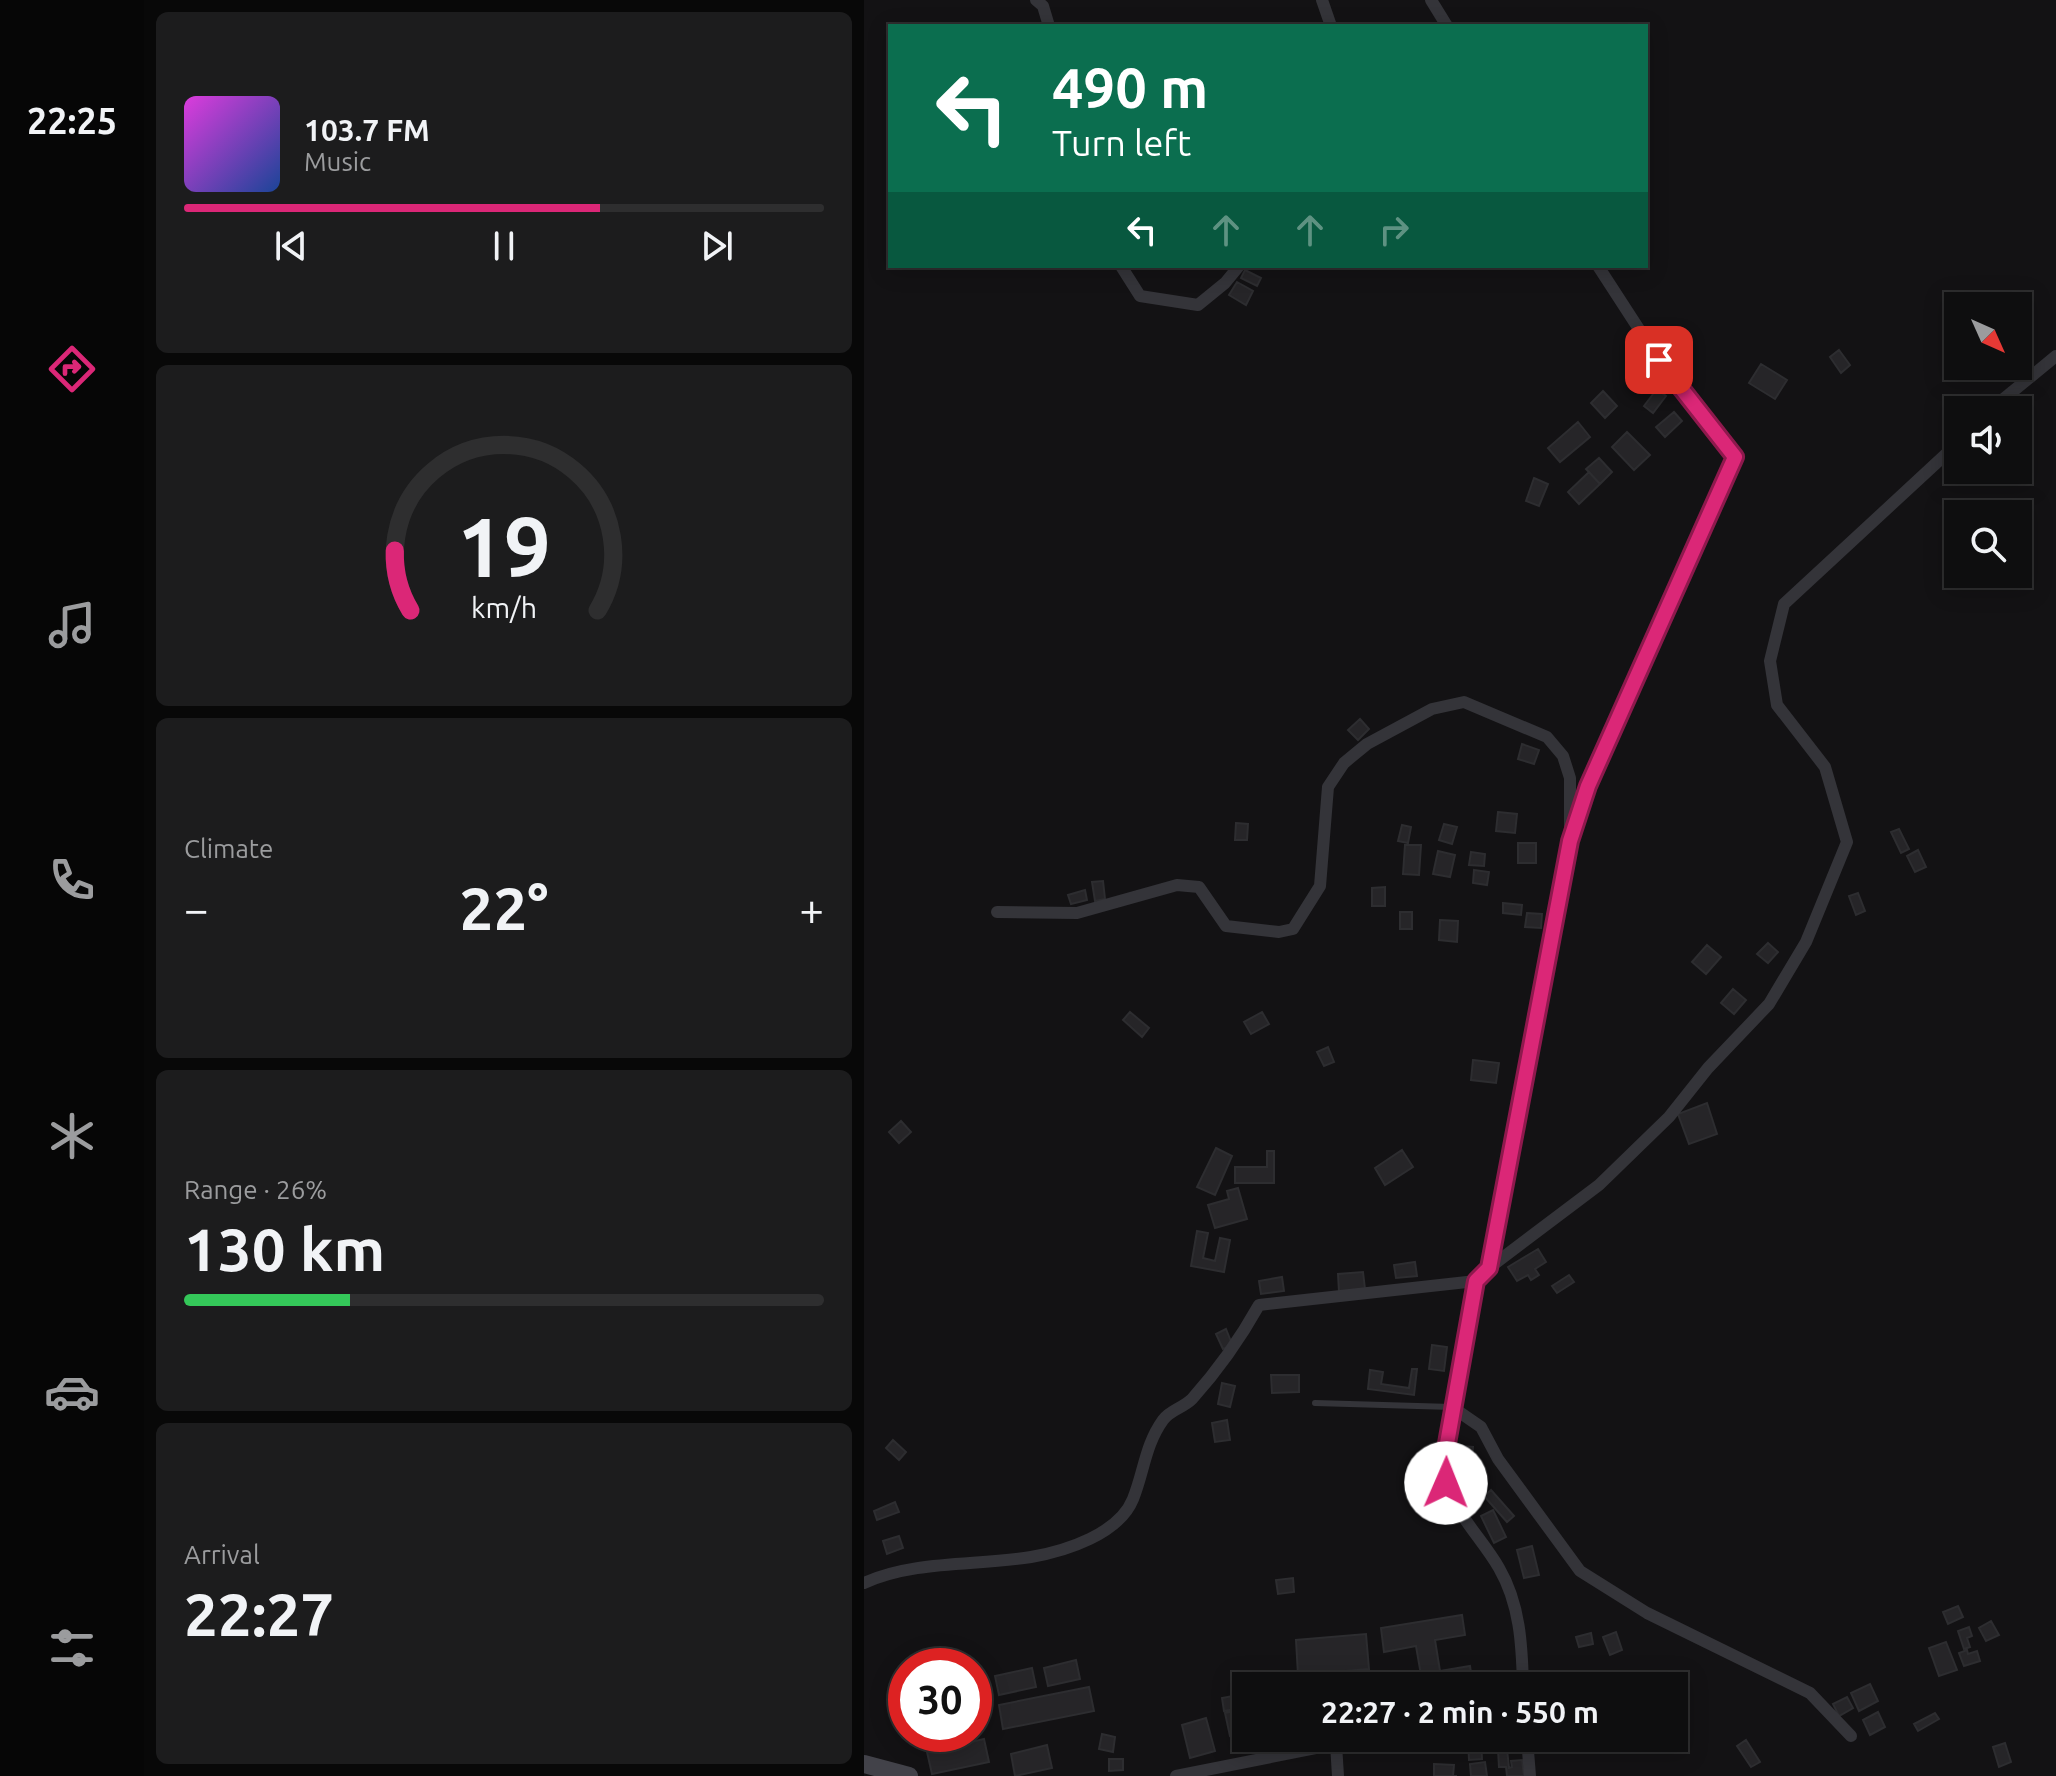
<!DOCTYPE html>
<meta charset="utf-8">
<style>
body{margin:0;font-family:Ubuntu,sans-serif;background:#1c1c1d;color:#f1f3f6;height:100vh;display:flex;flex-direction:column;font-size:30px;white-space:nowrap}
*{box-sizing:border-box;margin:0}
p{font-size:26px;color:#9b9c9e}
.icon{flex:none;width:44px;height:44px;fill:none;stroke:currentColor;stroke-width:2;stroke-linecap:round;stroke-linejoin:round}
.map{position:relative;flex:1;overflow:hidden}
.sheet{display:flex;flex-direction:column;gap:12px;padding:12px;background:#080808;width:720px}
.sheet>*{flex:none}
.hud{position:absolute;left:24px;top:24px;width:760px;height:244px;border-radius:0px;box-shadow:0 4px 20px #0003,0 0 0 2px #2e2e2f;background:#0b6e4f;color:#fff;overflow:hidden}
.needle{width:52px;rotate:135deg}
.tools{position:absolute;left:1080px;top:292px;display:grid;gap:16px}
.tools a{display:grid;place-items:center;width:88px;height:88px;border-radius:0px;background:#0e0e0f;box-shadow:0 4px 20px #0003,0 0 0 2px #2e2e2f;font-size:40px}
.speed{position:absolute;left:24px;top:1648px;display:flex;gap:16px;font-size:40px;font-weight:700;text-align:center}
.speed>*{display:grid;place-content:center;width:104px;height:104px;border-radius:50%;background:#0e0e0f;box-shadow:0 4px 20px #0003,0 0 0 2px #2e2e2f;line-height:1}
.speed .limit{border:12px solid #d22;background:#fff;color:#111}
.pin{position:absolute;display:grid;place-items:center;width:68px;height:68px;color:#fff;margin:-34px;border-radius:16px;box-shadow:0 4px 12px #0006}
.me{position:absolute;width:88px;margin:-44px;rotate:1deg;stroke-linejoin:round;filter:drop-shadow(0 0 6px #0008)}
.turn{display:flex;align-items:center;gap:28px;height:168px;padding:0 32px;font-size:36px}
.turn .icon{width:104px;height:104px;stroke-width:2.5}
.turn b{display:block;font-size:56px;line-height:68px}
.lanes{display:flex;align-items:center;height:76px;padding:0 32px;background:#0003;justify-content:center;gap:40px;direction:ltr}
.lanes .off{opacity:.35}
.big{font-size:60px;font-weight:600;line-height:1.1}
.sheet .tile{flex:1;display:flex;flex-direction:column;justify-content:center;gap:12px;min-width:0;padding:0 28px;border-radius:12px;background:#1c1c1d}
.sheet .dial{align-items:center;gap:0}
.dial svg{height:208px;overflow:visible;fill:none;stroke:#2e2e2f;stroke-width:7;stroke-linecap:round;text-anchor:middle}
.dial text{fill:#f1f3f6;stroke:none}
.song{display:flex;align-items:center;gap:24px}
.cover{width:96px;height:96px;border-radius:12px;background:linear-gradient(135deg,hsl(300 70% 55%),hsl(220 70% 35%))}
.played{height:8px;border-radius:4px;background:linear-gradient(90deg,#db2777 65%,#2e2e2f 65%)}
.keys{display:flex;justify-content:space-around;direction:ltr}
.heat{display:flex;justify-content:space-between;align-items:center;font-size:44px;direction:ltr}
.charge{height:12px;border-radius:6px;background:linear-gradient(90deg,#34c759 26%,#2e2e2f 0)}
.trip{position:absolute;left:368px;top:1672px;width:456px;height:80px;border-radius:0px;background:#0e0e0f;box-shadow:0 4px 20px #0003,0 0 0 2px #2e2e2f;font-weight:600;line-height:80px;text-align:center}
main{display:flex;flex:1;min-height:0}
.dock{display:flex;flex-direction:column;width:144px;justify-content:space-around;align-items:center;background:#060606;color:#9b9c9e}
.dock .icon{width:56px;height:56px}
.dock .selected{color:#db2777}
.dock b{font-size:36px;color:#f1f3f6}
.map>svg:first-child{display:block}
</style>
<main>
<nav class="dock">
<b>22:25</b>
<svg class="icon selected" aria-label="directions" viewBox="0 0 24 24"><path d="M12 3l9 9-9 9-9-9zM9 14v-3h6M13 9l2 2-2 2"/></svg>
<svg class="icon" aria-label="music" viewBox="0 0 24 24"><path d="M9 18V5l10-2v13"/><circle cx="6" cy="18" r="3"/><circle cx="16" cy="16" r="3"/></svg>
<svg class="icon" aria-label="phone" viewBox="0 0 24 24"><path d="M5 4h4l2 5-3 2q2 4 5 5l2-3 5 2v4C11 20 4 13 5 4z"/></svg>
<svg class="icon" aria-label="climate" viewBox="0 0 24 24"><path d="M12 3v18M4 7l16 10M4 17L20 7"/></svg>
<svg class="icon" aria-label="car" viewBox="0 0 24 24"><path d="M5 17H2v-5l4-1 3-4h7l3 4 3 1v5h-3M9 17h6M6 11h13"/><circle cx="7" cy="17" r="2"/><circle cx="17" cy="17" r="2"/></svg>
<svg class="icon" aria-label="filters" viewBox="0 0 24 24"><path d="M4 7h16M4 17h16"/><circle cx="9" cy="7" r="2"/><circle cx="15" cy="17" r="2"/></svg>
</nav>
<section class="sheet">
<div class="tile">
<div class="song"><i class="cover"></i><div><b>103.7 FM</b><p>Music</p></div></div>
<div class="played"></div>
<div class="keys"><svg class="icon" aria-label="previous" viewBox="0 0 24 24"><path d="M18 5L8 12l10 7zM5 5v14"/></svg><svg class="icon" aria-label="pause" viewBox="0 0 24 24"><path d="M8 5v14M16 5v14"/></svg><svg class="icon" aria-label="next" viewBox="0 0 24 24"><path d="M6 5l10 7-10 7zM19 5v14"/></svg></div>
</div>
<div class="tile dial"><svg viewBox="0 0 100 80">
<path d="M14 69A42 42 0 1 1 86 69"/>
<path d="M14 69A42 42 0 0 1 8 46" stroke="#db2777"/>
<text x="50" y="56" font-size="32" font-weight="700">19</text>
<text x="50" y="72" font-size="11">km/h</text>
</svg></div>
<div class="tile"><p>Climate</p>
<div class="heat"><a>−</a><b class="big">22°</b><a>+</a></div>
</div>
<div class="tile"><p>Range · 26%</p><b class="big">130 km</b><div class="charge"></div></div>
<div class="tile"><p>Arrival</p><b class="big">22:27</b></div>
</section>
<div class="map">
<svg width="1192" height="1776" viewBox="0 0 1192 1776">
<rect width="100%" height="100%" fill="#131214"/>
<!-- building -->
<path fill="#262528" stroke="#2d2d30" stroke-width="2" d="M 381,270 L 397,278 L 393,286 L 377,278 Z
M 373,282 L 389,291 L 382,305 L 365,295 Z
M 975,350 L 986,365 L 977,373 L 966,357 Z
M 897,364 L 923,380 L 911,399 L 885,383 Z
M 793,389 L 802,396 L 789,413 L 780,406 Z
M 739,391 L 753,406 L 741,418 L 727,403 Z
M 810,412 L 818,421 L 801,437 L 792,427 Z
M 714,422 L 726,437 L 696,462 L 684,448 Z
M 763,432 L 786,455 L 770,470 L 748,447 Z
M 735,458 L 748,472 L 736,484 L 722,469 Z
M 725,472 L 736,484 L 715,504 L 704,492 Z
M 670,478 L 684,484 L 675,506 L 662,501 Z
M 496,719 L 505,729 L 494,740 L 484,730 Z
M 658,744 L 675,750 L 670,764 L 654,759 Z
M 634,812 L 653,814 L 651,833 L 632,831 Z
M 372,823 L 384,824 L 383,840 L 371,840 Z
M 580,824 L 593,827 L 588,844 L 575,840 Z
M 538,825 L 547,827 L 544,843 L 534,841 Z
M 1035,829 L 1045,849 L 1037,853 L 1027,832 Z
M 654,843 L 672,843 L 672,863 L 654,863 Z
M 541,845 L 557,845 L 555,875 L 539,874 Z
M 1054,850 L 1062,867 L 1051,872 L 1043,856 Z
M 574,851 L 591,855 L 586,877 L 569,874 Z
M 607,852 L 621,854 L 620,866 L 605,865 Z
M 610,870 L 625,872 L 623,885 L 609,883 Z
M 239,881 L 241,899 L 231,901 L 228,882 Z
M 521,887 L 521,906 L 508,906 L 508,888 Z
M 221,890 L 223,900 L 207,904 L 204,895 Z
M 994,893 L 1001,911 L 992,915 L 985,896 Z
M 639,903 L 658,905 L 657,915 L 639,913 Z
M 536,912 L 548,912 L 548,929 L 536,929 Z
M 663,913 L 678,914 L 677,928 L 661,927 Z
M 576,920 L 594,921 L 593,942 L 575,940 Z
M 904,943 L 914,952 L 904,963 L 893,954 Z
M 843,945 L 857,957 L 842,974 L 828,962 Z
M 869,989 L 882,1000 L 870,1014 L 857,1003 Z
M 266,1012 L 285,1028 L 278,1037 L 259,1020 Z
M 398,1012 L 405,1024 L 387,1034 L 380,1022 Z
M 464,1047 L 470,1062 L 460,1066 L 453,1052 Z
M 609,1060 L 635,1063 L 632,1083 L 607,1080 Z
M 843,1103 L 853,1134 L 825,1144 L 814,1114 Z
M 37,1121 L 47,1132 L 35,1143 L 25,1132 Z
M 352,1148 L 368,1156 L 351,1195 L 333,1187 Z
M 538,1150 L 549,1167 L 521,1185 L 511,1168 Z
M 403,1151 L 410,1151 L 410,1183 L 371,1183 L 371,1167 L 403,1167 Z
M 374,1188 L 383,1219 L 351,1228 L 344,1205 L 365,1199 L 363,1191 Z
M 333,1231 L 344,1233 L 339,1258 L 351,1261 L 356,1238 L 366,1240 L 360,1272 L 327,1266 Z
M 674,1249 L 682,1262 L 671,1269 L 675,1275 L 667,1280 L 664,1275 L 653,1281 L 644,1267 Z
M 551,1262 L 553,1276 L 532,1278 L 530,1265 Z
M 499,1272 L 501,1289 L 475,1292 L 474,1274 Z
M 705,1275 L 710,1282 L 693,1293 L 688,1286 Z
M 418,1277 L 420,1291 L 397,1294 L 395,1281 Z
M 362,1329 L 368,1344 L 359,1349 L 352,1334 Z
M 568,1345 L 583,1347 L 580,1371 L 565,1369 Z
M 548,1369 L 553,1369 L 550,1395 L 504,1389 L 506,1370 L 519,1372 L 517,1384 L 545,1388 Z
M 407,1375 L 435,1375 L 435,1392 L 408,1393 Z
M 358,1383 L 371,1386 L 366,1407 L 354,1404 Z
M 363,1420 L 366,1440 L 351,1442 L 348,1423 Z
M 29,1440 L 42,1452 L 35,1460 L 22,1448 Z
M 597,1446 L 609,1447 L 608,1466 L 595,1465 Z
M 627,1490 L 650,1516 L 643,1522 L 620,1496 Z
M 31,1502 L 35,1512 L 13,1520 L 10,1511 Z
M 629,1510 L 642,1537 L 630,1543 L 617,1516 Z
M 35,1536 L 39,1548 L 23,1554 L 19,1541 Z
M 668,1546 L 675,1575 L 660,1578 L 653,1550 Z
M 429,1578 L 430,1592 L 414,1594 L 412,1580 Z
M 1094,1606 L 1099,1617 L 1084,1624 L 1079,1612 Z
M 598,1615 L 601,1635 L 571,1640 L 576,1671 L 606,1666 L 609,1686 L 526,1686 L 525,1680 L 557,1675 L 552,1646 L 520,1652 L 517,1628 Z
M 1127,1621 L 1135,1635 L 1122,1641 L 1115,1628 Z
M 1105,1627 L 1108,1636 L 1103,1638 L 1106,1647 L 1100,1649 L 1094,1631 Z
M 752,1632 L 758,1650 L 746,1655 L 739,1637 Z
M 727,1633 L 729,1644 L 715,1647 L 712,1637 Z
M 502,1634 L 505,1669 L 434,1675 L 432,1640 Z
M 1082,1642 L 1093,1670 L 1075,1676 L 1065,1648 Z
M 1103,1650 L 1104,1654 L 1113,1651 L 1116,1661 L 1100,1666 L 1095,1653 Z
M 212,1660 L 216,1679 L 184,1686 L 180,1668 Z
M 168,1668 L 172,1687 L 135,1695 L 131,1676 Z
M 1006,1684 L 1014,1701 L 995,1711 L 987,1693 Z
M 225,1687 L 230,1711 L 139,1729 L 135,1705 Z
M 380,1694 L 382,1707 L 360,1711 L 358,1698 Z
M 983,1697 L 989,1708 L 975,1716 L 969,1704 Z
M 370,1711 L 374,1734 L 366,1736 L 361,1713 Z
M 1014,1712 L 1021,1727 L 1006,1735 L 999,1720 Z
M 1071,1713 L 1075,1719 L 1054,1731 L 1050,1724 Z
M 342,1718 L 351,1751 L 326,1758 L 318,1725 Z
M 238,1734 L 251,1737 L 249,1752 L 235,1749 Z
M 604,1738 L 617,1738 L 618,1759 L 605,1760 Z
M 120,1739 L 125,1762 L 68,1774 L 63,1752 Z
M 882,1740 L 896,1762 L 887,1767 L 873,1746 Z
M 1141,1743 L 1147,1762 L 1135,1767 L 1129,1747 Z
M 183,1745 L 188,1768 L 151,1776 L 147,1754 Z
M 643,1749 L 645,1768 L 648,1767 L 647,1761 L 658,1760 L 660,1776 L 643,1776 L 642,1767 L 635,1767 L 634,1750 Z
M 245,1759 L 259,1759 L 259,1770 L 245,1771 Z
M 621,1762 L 623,1776 L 607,1776 L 606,1764 Z
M 570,1764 L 590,1765 L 589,1776 L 593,1776 L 570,1776 Z"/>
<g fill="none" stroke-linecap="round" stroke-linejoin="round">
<!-- lane -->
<path stroke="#343439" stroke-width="6" d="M 451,1403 L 588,1407
M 467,1677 L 468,1686"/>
<!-- street -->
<path stroke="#343439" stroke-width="12" d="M 172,0 L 179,6 L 185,26
M 458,0 L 467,26
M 567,0 L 583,26
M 257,266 L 276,296 L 334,305 L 361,283 L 375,266
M 1126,410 L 1192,356
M 133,912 L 213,913 L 313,885 L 335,887 L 362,926 L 415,932 L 429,929 L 456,886 L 464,787 L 480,763 L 503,744 L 568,709 L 600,702 L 683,737 L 699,756 L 706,778 L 706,830
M 625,1268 L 735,1185 L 805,1117 L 844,1068 L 905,1004 L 942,942 L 983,842 L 961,767 L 913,705 L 906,661 L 920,604 L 1094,443
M 588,1407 L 617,1427 L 634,1459 L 716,1571 L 783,1613 L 946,1693 L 987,1736
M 0,1583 C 51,1560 112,1566 167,1557 C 202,1551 255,1534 269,1499 C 280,1472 281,1445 299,1420 C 306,1410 319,1408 328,1399 C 354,1370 376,1339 395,1305 L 612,1281
M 659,1686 C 658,1645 656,1604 635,1568 C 619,1540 594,1517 583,1485 C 573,1454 594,1381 601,1347 C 605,1325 608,1303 612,1281 L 625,1268 L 706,841 L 724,786 L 871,457 L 795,360 L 734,266
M 663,1738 L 666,1776
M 472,1744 L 474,1776
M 312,1776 L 502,1738"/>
<!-- secondary -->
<path stroke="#424249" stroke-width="18" d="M 0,1764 L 45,1776"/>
</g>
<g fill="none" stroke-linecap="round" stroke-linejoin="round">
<!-- route casing -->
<g stroke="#8e194d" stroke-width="20">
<path id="route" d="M 582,1483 L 582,1449 L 612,1281 L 625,1268 L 706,841 L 724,786 L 871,457 L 795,360"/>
</g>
<!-- route -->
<use href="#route" stroke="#db2777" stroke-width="14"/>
</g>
</svg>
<div class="tools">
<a><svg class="needle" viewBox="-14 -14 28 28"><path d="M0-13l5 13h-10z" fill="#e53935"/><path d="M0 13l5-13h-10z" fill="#9b9c9e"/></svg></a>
<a><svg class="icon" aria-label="sound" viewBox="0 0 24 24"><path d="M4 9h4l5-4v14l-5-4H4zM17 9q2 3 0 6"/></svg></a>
<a><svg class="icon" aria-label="search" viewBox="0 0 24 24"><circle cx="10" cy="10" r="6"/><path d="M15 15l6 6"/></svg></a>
</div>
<div class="speed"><div class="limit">30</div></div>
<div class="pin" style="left:795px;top:360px;background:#d93025"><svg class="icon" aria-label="arrive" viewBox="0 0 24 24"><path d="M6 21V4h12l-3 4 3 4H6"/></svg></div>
<svg class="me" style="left:582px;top:1483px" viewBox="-20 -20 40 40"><circle r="19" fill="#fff"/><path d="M0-13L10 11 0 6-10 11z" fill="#db2777"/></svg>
<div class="trip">22:27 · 2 min · 550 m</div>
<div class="hud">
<div class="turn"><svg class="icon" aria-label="left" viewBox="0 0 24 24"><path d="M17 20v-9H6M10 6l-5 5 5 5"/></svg><div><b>490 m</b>Turn left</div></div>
<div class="lanes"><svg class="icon" aria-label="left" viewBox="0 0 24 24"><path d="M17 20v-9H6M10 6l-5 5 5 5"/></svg><svg class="icon off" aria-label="ahead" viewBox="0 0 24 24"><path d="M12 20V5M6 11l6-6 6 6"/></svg><svg class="icon off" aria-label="ahead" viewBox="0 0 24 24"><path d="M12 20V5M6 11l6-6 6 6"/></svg><svg class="icon off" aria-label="right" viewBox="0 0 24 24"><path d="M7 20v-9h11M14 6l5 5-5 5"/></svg></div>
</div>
</div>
</main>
